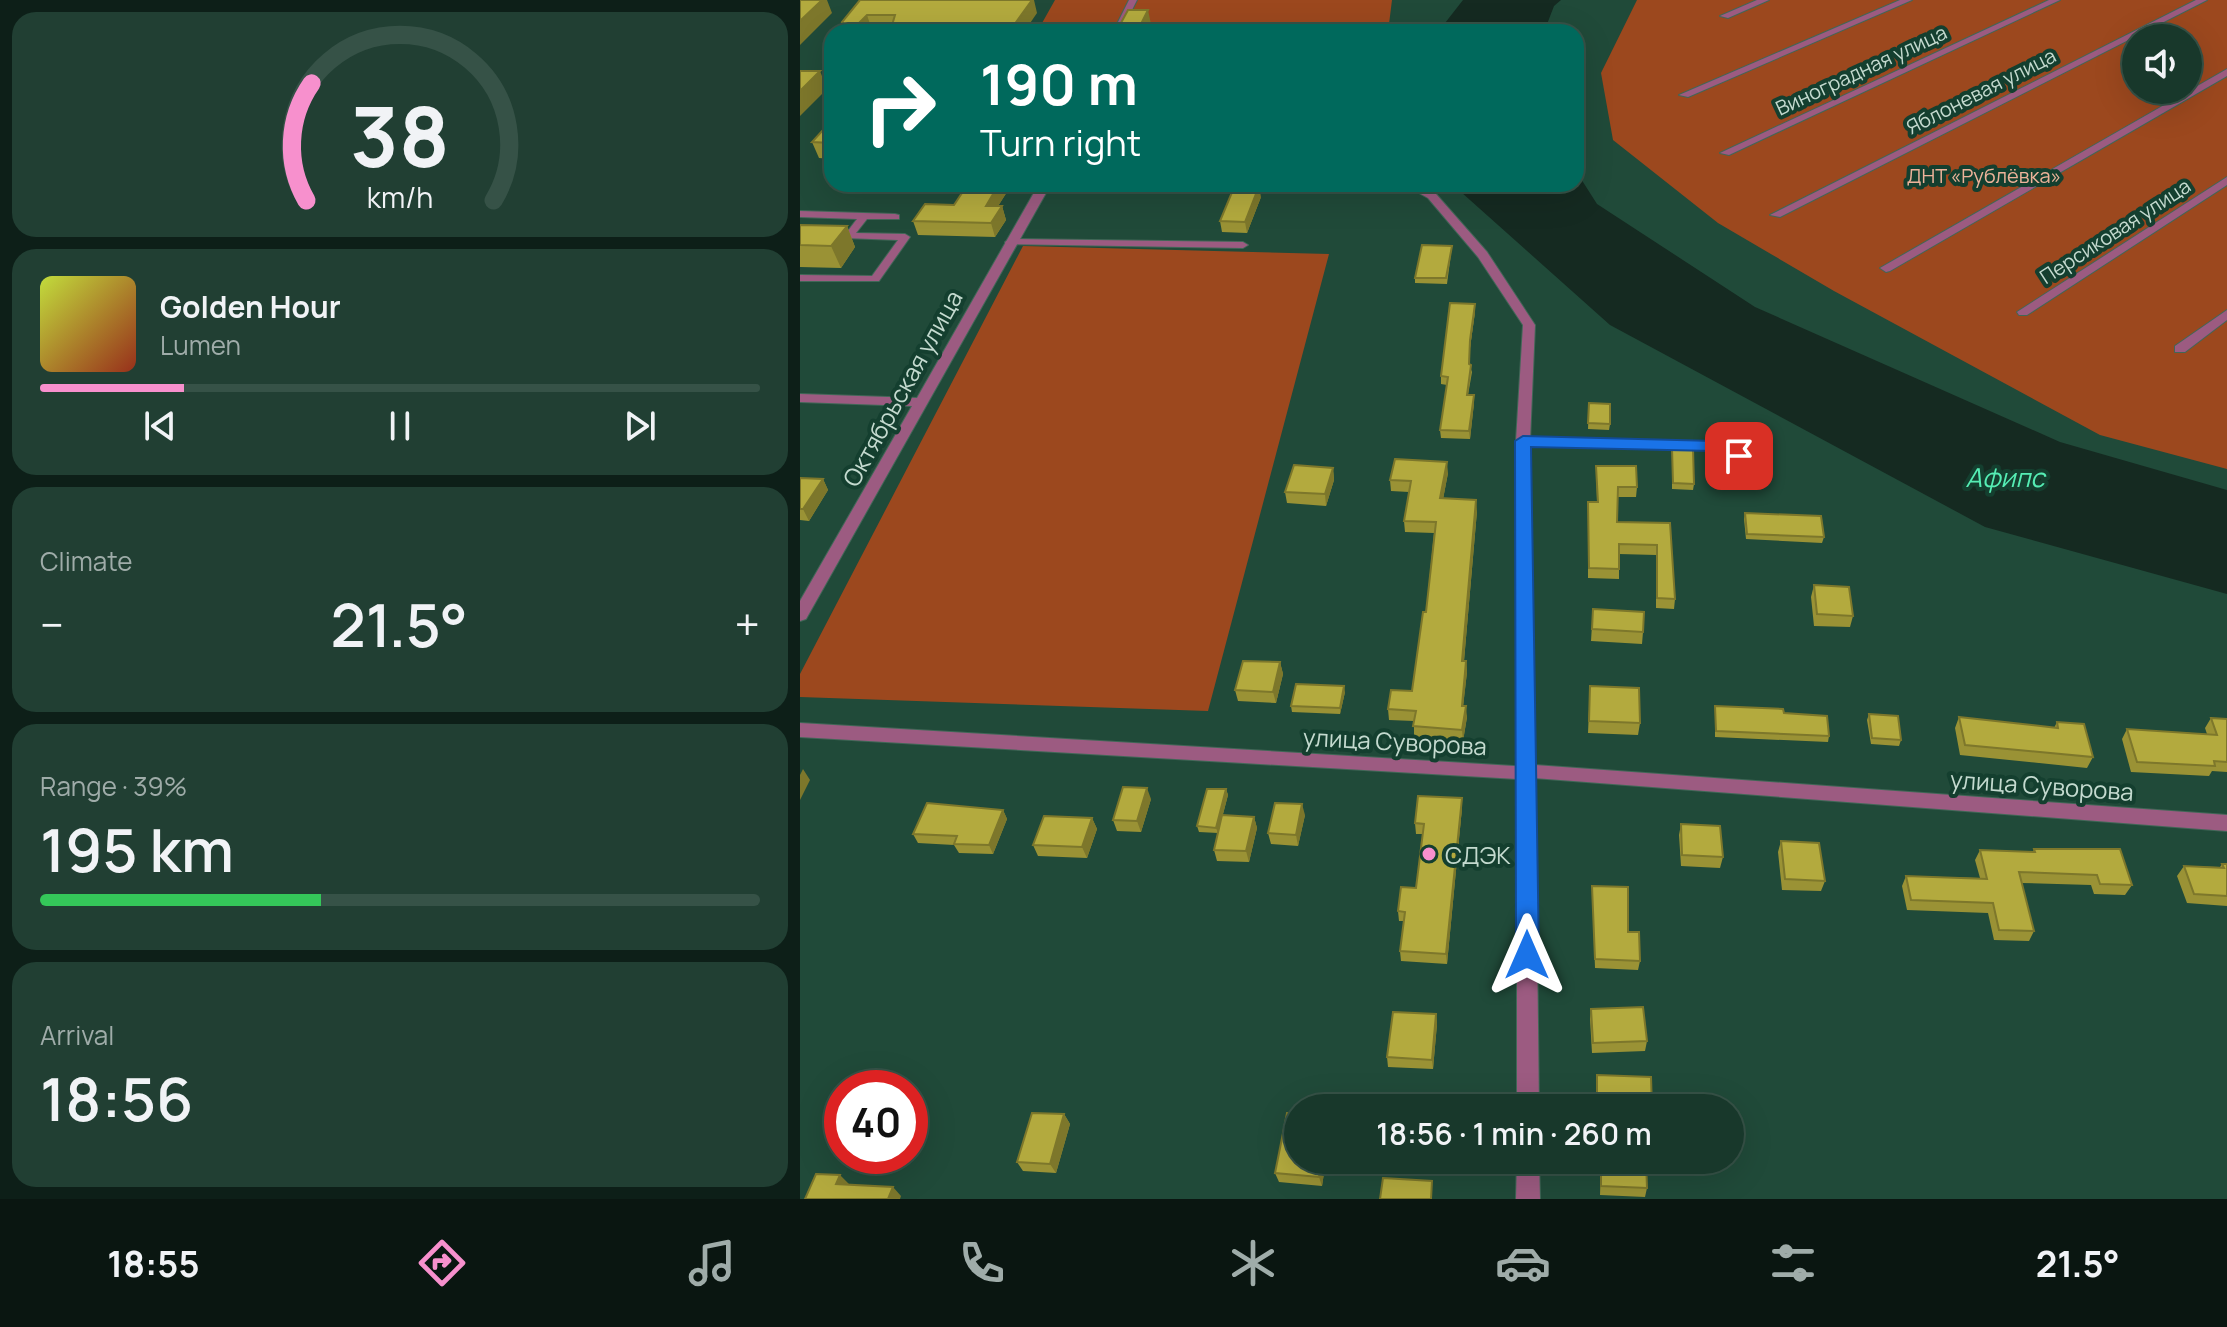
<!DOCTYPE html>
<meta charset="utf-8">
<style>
body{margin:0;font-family:Manrope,sans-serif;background:#213f33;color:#f1f3f6;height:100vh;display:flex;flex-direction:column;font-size:30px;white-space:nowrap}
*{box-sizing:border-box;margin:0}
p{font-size:26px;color:#9faca9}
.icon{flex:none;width:44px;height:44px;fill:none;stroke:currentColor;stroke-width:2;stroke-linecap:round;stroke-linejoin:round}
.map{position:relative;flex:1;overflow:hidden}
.sheet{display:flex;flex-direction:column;gap:12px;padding:12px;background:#0d1f18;width:800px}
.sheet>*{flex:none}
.guide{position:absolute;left:24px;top:24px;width:760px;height:168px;border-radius:24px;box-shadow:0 8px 32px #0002,0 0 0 2px #365247;background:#00695c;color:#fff;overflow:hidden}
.buttons{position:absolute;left:1322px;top:24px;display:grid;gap:16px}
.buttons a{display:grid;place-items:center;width:80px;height:80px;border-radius:50%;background:#18382b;box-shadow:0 8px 32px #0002,0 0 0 2px #365247;font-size:40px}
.speed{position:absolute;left:24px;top:1070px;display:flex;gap:16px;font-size:40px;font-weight:700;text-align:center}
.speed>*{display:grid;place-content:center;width:104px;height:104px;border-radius:50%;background:#18382b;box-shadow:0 8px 32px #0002,0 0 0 2px #365247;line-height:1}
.speed .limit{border:12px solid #d22;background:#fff;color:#111}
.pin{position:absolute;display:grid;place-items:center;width:68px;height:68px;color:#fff;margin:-34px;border-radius:16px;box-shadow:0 4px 12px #0006}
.me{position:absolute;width:88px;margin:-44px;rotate:0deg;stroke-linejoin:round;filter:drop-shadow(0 0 6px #0008)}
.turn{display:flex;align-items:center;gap:28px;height:168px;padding:0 24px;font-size:36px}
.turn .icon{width:104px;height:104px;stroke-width:2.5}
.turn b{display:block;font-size:56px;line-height:68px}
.big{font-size:60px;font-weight:600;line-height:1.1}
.sheet .tile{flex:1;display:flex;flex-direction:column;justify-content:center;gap:12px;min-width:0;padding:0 28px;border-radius:24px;background:#213f33}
.sheet .dial{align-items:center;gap:0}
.dial svg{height:208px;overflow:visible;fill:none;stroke:#365247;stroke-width:7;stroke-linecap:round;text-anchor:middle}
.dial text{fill:#f1f3f6;stroke:none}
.song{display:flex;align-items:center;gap:24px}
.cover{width:96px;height:96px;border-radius:12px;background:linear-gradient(135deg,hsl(70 70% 55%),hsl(10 70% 35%))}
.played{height:8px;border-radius:4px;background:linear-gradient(90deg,#f790cd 20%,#365247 20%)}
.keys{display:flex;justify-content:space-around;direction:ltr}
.heat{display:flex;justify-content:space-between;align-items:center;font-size:44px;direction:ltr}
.charge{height:12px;border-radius:6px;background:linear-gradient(90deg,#34c759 39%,#365247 0)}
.trip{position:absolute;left:484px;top:1094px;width:460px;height:80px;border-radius:40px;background:#18382b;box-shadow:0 8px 32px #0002,0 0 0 2px #365247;font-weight:600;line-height:80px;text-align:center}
.tabs{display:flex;height:128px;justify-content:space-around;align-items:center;background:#0a1611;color:#9faca9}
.tabs .icon{width:56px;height:56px}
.tabs .selected{color:#f790cd}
.tabs b{font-size:36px;color:#f1f3f6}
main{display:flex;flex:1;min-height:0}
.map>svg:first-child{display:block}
</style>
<main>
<section class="sheet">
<div class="tile dial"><svg viewBox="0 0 100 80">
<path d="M14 69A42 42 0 1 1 86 69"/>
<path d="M14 69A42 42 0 0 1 16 24" stroke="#f790cd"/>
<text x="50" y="56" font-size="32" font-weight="700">38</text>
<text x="50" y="72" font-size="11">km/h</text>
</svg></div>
<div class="tile">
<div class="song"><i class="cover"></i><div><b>Golden Hour</b><p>Lumen</p></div></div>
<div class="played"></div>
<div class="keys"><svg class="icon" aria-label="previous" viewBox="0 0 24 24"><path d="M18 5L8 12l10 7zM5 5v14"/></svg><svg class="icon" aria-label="pause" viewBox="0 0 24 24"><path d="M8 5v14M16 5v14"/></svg><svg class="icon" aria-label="next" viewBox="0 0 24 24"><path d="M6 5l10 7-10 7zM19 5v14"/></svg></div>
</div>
<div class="tile"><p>Climate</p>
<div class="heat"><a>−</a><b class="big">21.5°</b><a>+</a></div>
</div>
<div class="tile"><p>Range · 39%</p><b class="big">195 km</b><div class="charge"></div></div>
<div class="tile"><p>Arrival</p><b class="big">18:56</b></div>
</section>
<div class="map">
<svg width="1427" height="1199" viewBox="0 0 1427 1199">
<rect width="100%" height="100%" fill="#204a39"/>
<!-- green -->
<path fill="#9c481e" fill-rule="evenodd" d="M 255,0 L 592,0 L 588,32 L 237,32 Z
M 837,0 L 1427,0 L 1427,469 L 1300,435 L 1034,291 L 918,223 L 813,140 L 801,73 ZM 1336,38 L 1388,38 L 1388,90 L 1336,90 Z
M 223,246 L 529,254 L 408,711 L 0,697 L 0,674 Z"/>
<!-- water -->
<path fill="#152a21" d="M 663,0 L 761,0 L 754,6 L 744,32 L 638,32 Z
M 776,171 L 797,204 L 955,307 L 1260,442 L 1427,490 L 1427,594 L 1185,527 L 810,325 L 661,192 L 656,184 L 776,184 Z"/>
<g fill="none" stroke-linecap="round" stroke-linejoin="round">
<!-- service casing -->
<g stroke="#416757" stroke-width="2">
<path id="service" d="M 329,0 L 337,0 L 321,32 L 313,32 Z
M 0,211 L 95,214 L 99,215 L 99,219 L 67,219 L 56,233 L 105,234 L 110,237 L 79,281 L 0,281 L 0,275 L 72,276 L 98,240 L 45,238 L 44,236 L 57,219 L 0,217 Z
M 210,239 L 443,242 L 448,245 L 443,248 L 206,244 L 205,242 Z
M 723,437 L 915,442 L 943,453 L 953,482 L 952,485 L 942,485 L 933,458 L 913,450 L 719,444 L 717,441 L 719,438 Z"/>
</g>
<!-- minor casing -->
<g stroke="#416757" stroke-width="2">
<path id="minor" d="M 957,0 L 969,0 L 928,18 L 920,16 Z
M 1100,0 L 1112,0 L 888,97 L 879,95 Z
M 1249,0 L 1260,0 L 929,155 L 920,153 Z
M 1396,0 L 1407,0 L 980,217 L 970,215 Z
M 1427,69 L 1427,76 L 1090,271 L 1086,272 L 1080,268 Z
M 1427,177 L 1427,185 L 1227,315 L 1219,315 L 1217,312 Z
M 239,184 L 251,184 L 6,619 L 0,621 L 0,601 L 112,406 L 0,402 L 0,394 L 117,398 Z
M 603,184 L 617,184 L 636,194 L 687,252 L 735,325 L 730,441 L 735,765 L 1427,815 L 1427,831 L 720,777 L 717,772 L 716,441 L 723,325 L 678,257 L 628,198 Z
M 1427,310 L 1427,320 L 1385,352 L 1375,352 L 1375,346 Z"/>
</g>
<!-- tertiary casing -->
<g stroke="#416757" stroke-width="2">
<path id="tertiary" d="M 0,723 L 732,767 L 735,772 L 739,1108 L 717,1108 L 717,779 L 0,737 Z
M 717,1160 L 739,1160 L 740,1199 L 716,1199 Z"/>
</g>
<!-- service -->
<use href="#service" fill="#9c5b81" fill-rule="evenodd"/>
<!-- minor -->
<use href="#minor" fill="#9c5b81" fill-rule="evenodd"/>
<!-- tertiary -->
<use href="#tertiary" fill="#9c5b81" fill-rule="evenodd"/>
</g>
<!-- wall -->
<path fill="#9a9235" d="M 60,0 L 237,13 L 91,30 L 46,32 L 42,22 Z
M 32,120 L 32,159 L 19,158 L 12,142 Z
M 168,184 L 212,184 L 198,206 L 202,206 L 206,220 L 195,237 L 118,235 L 113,221 L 154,205 Z
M 461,197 L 447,233 L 422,232 L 420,221 Z
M 0,225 L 47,226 L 55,247 L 41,268 L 0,267 Z
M 652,246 L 647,284 L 615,283 L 615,278 Z
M 675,312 L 670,348 L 669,364 L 672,372 L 668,395 L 674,403 L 670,439 L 641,438 L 640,430 L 647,385 L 641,384 L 641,376 Z
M 789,403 L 810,424 L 809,430 L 788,429 Z
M 872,448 L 894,484 L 893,490 L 872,489 Z
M 796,466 L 837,487 L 836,497 L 818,497 L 817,522 L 870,523 L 875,599 L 874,609 L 856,608 L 856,555 L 819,554 L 819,579 L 788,578 L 788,502 L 797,502 Z
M 533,468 L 534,480 L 526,506 L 487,503 L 485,492 Z
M 648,473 L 643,499 L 677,511 L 664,661 L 666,661 L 667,672 L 663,706 L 667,717 L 663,741 L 614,737 L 614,721 L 589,720 L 588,709 L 612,691 L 626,612 L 634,533 L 605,532 L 604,521 L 609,492 L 591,491 L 590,480 Z
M 0,478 L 23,479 L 28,490 L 9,521 L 0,520 Z
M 945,513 L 1024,537 L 1022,543 L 946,539 L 944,519 Z
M 1014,585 L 1053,616 L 1050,627 L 1014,626 L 1011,597 Z
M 793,609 L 843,632 L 842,644 L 791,641 Z
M 480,662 L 483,674 L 476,703 L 438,701 L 435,690 Z
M 790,686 L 840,723 L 838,735 L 788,733 Z
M 545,692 L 540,714 L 492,712 L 491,706 Z
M 915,706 L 1029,736 L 1028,742 L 915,737 Z
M 1069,714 L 1101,740 L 1099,746 L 1071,744 L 1067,720 Z
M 1159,717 L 1254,728 L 1257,722 L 1293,757 L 1287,768 L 1160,755 L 1155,728 Z
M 1411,718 L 1427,719 L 1427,772 L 1412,771 L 1409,776 L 1331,772 L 1322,739 L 1327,729 L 1407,734 L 1405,728 Z
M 426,789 L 428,795 L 418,833 L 399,832 L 397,826 Z
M 351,799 L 341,832 L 317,831 L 313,820 Z
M 662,808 L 647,964 L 601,961 L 600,951 L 604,921 L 599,921 L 598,911 L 616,888 L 623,834 L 616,834 L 615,823 Z
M 203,810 L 207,819 L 193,854 L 159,853 L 154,845 L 118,843 L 113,834 Z
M 505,815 L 498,846 L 471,844 L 468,833 Z
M 454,817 L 457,828 L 449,862 L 417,861 L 414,850 Z
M 292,818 L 297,829 L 287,858 L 238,856 L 233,845 Z
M 881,824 L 923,857 L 920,868 L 881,866 L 879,835 Z
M 981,841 L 1025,881 L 1021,891 L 982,890 L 978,852 Z
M 1234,849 L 1332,885 L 1325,895 L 1294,894 L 1291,885 L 1221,883 L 1234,931 L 1229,941 L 1194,940 L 1188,913 L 1107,910 L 1102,886 L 1106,876 L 1180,878 L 1175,860 L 1180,850 L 1233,852 Z
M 1422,864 L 1427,864 L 1427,906 L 1387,903 L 1377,876 L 1384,866 L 1420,867 Z
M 792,886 L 828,932 L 840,961 L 838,970 L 795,968 Z
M 791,1009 L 847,1041 L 845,1051 L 792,1053 L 790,1019 Z
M 636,1014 L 637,1024 L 633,1069 L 588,1067 L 587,1057 Z
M 264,1114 L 270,1124 L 256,1173 L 223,1171 L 217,1162 Z
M 498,1160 L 526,1160 L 522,1186 L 479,1182 L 475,1173 Z
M 801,1160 L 847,1188 L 845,1197 L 800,1195 Z"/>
<!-- shaded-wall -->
<path fill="#7d772b" d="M 22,0 L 27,0 L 32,13 L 0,45 L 0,21 Z
M 232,0 L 234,0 L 237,13 L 224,32 L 209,32 Z
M 348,10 L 351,24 L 347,32 L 337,32 Z
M 67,15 L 72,30 L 71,32 L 53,32 L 52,30 Z
M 20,71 L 27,89 L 0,116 L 0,91 Z
M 199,184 L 212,184 L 190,219 L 186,206 Z
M 459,186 L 461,197 L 447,233 L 445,222 Z
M 202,206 L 206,220 L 195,237 L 191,223 Z
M 47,226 L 55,247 L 41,268 L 31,246 Z
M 675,304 L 675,312 L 670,348 L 669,372 L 670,340 Z
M 674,395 L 674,403 L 670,439 L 669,431 Z
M 647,462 L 648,473 L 641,510 L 640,498 Z
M 533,468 L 534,480 L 526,506 L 525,494 Z
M 23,479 L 28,490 L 9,521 L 3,509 Z
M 676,500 L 677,511 L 663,672 L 662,661 Z
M 666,661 L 667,672 L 662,717 L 662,706 Z
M 480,662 L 483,674 L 476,703 L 473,692 Z
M 544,686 L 545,692 L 540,714 L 540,708 Z
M 666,706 L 667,717 L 663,741 L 662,730 Z
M 3,769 L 10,780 L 0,800 L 0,775 Z
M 347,788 L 351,799 L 341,832 L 337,821 Z
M 426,789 L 428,795 L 418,833 L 416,828 Z
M 662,798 L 662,808 L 647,964 L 646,954 Z
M 502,804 L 505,815 L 498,846 L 496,835 Z
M 203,810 L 207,819 L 193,854 L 189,845 Z
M 454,817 L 457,828 L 449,862 L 446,851 Z
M 292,818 L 297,829 L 287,858 L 282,847 Z
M 636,1014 L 637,1024 L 633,1069 L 632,1060 Z
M 264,1114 L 270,1124 L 256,1173 L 250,1164 Z
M 522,1160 L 526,1160 L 522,1186 L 519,1177 Z
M 40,1175 L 49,1184 L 45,1193 L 36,1184 Z
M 93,1187 L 101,1196 L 100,1199 L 88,1199 Z"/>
<!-- building -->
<path fill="#b3aa3e" stroke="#7d772b" stroke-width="2" d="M 0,0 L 22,0 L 0,21 Z
M 60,0 L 232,0 L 209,32 L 213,32 L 90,32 L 95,15 L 67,15 L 52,30 L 42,22 Z
M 328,10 L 348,10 L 337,32 L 316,32 Z
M 0,71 L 20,71 L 0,91 Z
M 32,120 L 32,143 L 12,142 Z
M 168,184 L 199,184 L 186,206 L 202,206 L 191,223 L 113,221 L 125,204 L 154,205 Z
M 435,185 L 459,186 L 445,222 L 420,221 Z
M 0,225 L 47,226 L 31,246 L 0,245 Z
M 622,245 L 652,246 L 646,278 L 615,278 Z
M 650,303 L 675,304 L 670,340 L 669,364 L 671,365 L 667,395 L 674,395 L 669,431 L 640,430 L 648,377 L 641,376 Z
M 789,403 L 810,404 L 810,424 L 788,423 Z
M 872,448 L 893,449 L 894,484 L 873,483 Z
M 595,459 L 647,462 L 640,498 L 676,500 L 662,661 L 666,661 L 662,706 L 666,706 L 662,730 L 613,726 L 616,711 L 588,709 L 591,690 L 612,691 L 623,612 L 626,612 L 636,522 L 604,521 L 611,481 L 590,480 Z
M 494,465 L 533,468 L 525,494 L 485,492 Z
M 796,466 L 836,466 L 837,487 L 818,487 L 817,522 L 870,523 L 875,599 L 857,598 L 857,545 L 819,544 L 819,569 L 789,568 L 788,502 L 798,502 Z
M 0,478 L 23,479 L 3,509 L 0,509 Z
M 945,513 L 1021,516 L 1024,537 L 947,534 Z
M 1014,585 L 1049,587 L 1053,616 L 1017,614 Z
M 793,609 L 844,612 L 843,632 L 792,629 Z
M 443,661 L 480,662 L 473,692 L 435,690 Z
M 496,684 L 544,686 L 540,708 L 491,706 Z
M 790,686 L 839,688 L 840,723 L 789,721 Z
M 915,706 L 983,709 L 984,713 L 1027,716 L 1029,736 L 916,731 Z
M 1069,714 L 1098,716 L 1101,740 L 1072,738 Z
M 1159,717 L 1258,728 L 1257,722 L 1284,724 L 1293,757 L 1165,745 Z
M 1411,718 L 1427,719 L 1427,762 L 1414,761 L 1415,766 L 1337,762 L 1327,729 L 1417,735 Z
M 323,787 L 347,788 L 337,821 L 313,820 Z
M 407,789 L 426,789 L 416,828 L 397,826 Z
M 618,796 L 662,798 L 646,954 L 600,951 L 605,912 L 598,911 L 601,887 L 616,888 L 624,824 L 615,823 Z
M 127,803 L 203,810 L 189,845 L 154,844 L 157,836 L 113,834 Z
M 475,803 L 502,804 L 496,835 L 468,833 Z
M 422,815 L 454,817 L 446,851 L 414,850 Z
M 244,816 L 292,818 L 282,847 L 233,845 Z
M 881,824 L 920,826 L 923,857 L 882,855 Z
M 981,841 L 1019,843 L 1025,881 L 985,879 Z
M 1234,849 L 1320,849 L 1332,885 L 1300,884 L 1297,875 L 1219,872 L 1234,931 L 1199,930 L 1193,903 L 1111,900 L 1106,876 L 1187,879 L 1180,850 L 1235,852 Z
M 1422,864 L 1427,864 L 1427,896 L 1394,894 L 1384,866 L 1424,868 Z
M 792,886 L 828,887 L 828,932 L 839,932 L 840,961 L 795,959 Z
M 843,1007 L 847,1041 L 793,1043 L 791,1009 Z
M 593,1012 L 636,1014 L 632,1060 L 587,1057 Z
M 797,1075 L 851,1077 L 852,1108 L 797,1108 Z
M 232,1113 L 264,1114 L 250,1164 L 217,1162 Z
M 487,1113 L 498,1114 L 498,1160 L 522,1160 L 519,1177 L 475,1173 Z
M 801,1160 L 846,1160 L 847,1188 L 801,1186 Z
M 16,1174 L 40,1175 L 36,1184 L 93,1187 L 88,1199 L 5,1199 Z
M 583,1178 L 632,1181 L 631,1199 L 580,1199 Z"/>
<!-- route -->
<path fill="#1a73e8" stroke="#114b97" stroke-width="2" d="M 723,436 L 915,441 L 947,456 L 939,462 L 913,451 L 731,447 L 739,955 L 735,963 L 727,966 L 719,963 L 716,955 L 715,441 Z"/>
<!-- markers -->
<circle fill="#f790cd" stroke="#143f2f" stroke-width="3" cx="629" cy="854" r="8"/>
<g text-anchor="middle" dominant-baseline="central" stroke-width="8" stroke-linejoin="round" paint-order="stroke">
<!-- far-street labels -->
<g font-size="20" fill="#c4dacf" stroke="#143f2f">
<text transform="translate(1061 70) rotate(-25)">Виноградная улица</text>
<text transform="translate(1181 91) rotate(-27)">Яблоневая улица</text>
<text transform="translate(1315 231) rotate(-33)">Персиковая улица</text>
</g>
<!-- far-park labels -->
<g font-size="20" fill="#edb39a" stroke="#143f2f">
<text x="1184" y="175">ДНТ «Рублёвка»</text>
</g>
<!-- street labels -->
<g font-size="24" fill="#c4dacf" stroke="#143f2f">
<text transform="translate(102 388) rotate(-61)">Октябрьская улица</text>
<text transform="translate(595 741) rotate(3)">улица Суворова</text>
<text transform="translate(1242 785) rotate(4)">улица Суворова</text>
</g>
<!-- poi labels -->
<g font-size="24" fill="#c4dacf" stroke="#143f2f" text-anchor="start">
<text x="645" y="854">СДЭК</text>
</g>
<!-- water labels -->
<g font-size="26" font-style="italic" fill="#55edb4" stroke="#143f2f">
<text x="1205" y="477">Афипс</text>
</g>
</g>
</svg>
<div class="buttons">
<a><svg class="icon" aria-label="sound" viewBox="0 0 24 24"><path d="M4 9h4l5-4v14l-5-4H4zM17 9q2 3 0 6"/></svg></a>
</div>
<div class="speed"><div class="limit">40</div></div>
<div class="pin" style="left:939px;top:456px;background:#d93025"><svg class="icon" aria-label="arrive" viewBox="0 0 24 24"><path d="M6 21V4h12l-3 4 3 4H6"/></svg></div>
<svg class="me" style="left:727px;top:955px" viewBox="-20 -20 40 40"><path d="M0-17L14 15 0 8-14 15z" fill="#1a73e8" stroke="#fff" stroke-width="4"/></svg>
<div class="trip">18:56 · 1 min · 260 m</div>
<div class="guide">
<div class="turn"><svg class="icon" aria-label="right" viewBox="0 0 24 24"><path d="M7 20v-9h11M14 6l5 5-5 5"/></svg><div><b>190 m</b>Turn right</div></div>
</div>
</div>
</main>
<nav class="tabs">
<b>18:55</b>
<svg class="icon selected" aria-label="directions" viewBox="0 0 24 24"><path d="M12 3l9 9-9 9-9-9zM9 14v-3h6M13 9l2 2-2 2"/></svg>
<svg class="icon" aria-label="music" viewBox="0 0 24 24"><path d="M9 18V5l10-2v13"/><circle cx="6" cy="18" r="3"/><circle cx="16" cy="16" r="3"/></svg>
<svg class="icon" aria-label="phone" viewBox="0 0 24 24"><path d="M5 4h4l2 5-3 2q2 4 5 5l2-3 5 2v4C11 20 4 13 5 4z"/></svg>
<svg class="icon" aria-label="climate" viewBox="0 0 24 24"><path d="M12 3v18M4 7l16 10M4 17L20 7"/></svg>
<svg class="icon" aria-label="car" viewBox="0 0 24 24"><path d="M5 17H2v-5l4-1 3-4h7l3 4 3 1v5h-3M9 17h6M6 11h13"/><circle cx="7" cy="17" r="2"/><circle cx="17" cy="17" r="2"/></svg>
<svg class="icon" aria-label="filters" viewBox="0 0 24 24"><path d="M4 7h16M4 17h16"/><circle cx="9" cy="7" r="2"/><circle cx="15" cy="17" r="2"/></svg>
<b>21.5°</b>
</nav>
